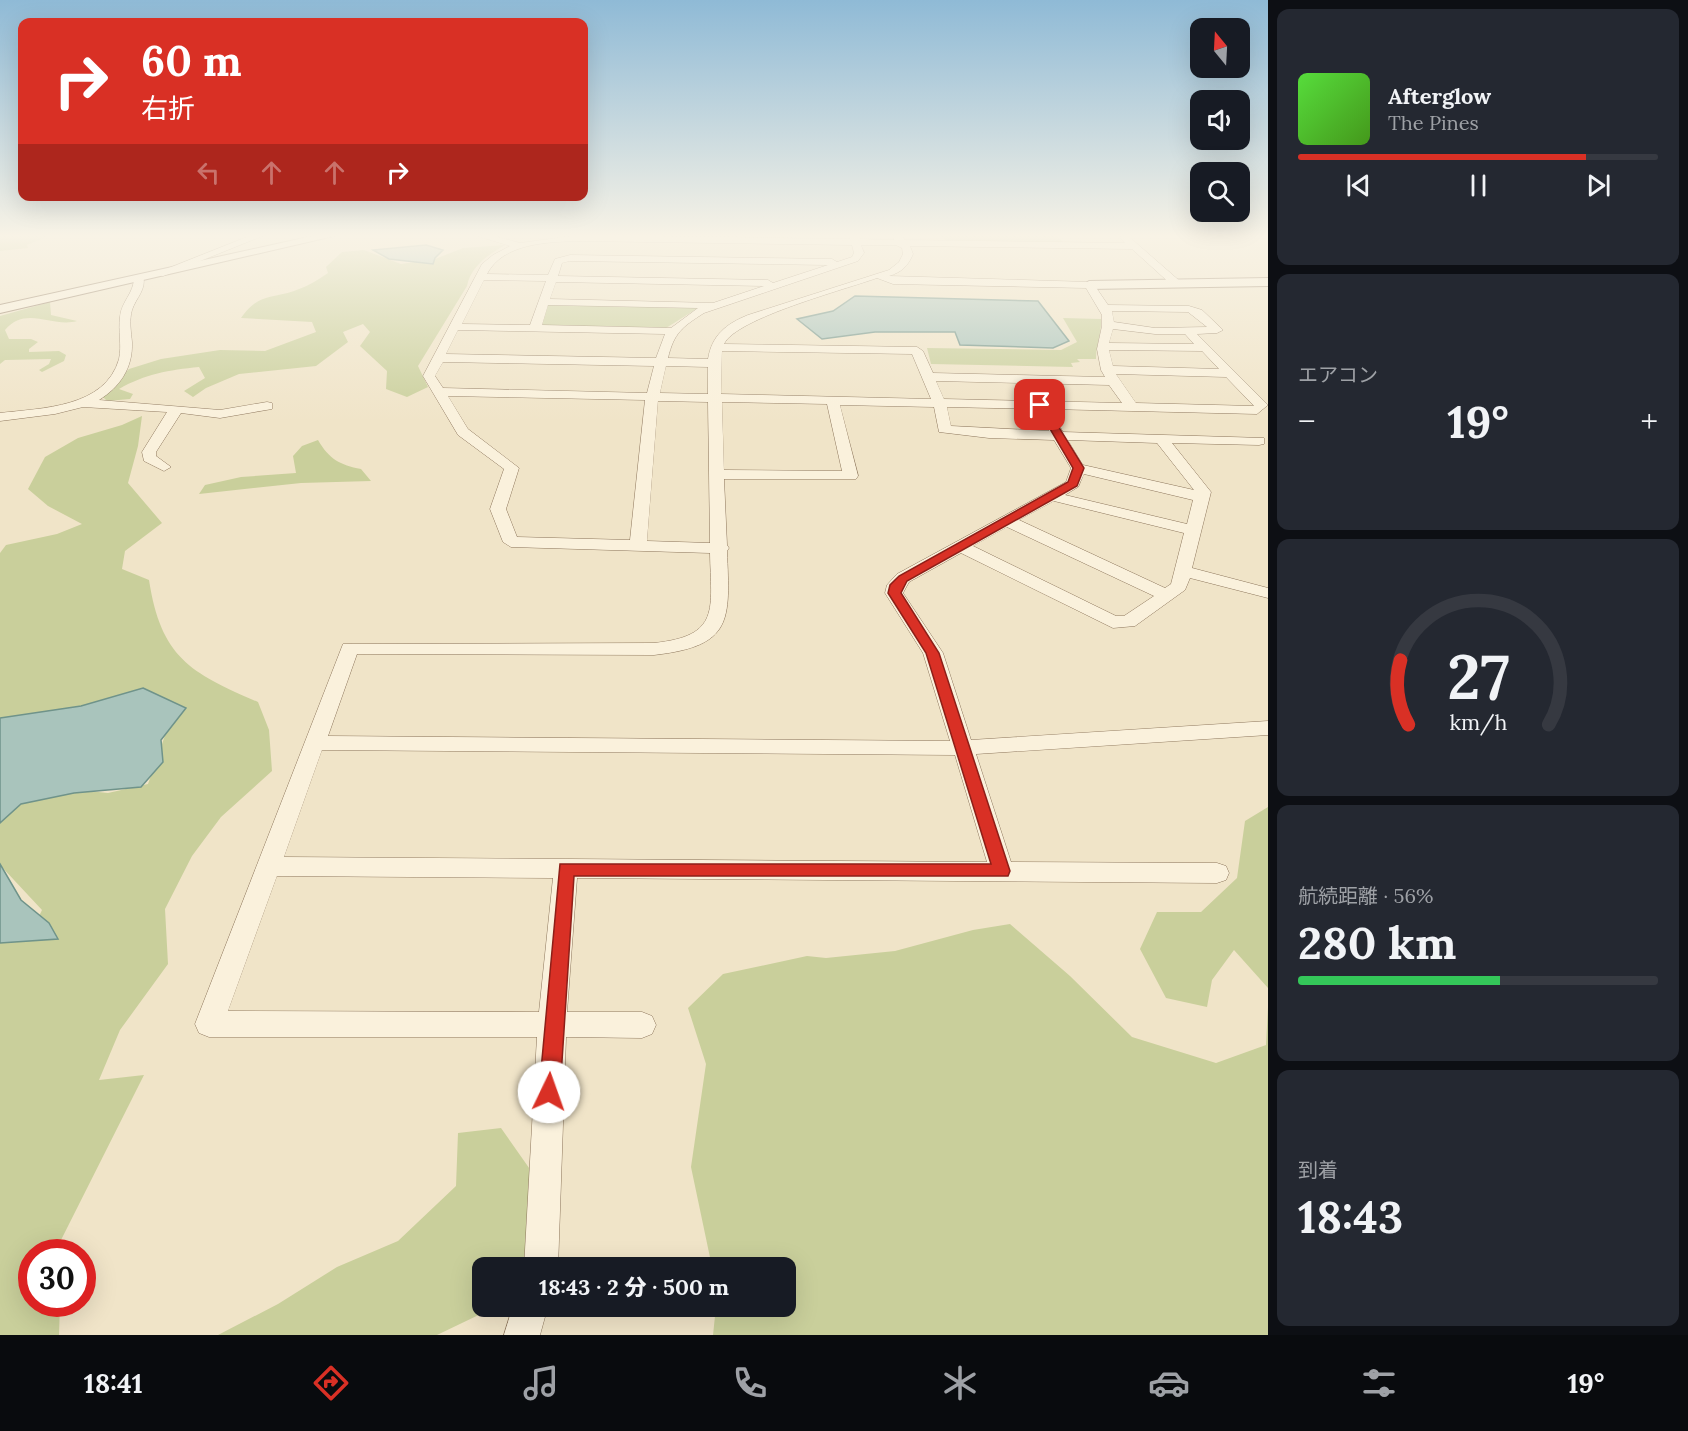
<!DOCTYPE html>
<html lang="ja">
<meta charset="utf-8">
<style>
body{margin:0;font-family:Lora,"Noto Sans JP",serif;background:#242831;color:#f1f3f6;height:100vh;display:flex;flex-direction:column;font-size:22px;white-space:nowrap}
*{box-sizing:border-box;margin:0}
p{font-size:20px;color:#9ea1a6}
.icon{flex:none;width:33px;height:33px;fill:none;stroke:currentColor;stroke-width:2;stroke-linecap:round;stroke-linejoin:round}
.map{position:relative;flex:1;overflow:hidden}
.sheet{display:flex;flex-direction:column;gap:9px;padding:9px;background:#0d0f14;width:420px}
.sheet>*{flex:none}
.top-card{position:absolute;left:18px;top:18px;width:570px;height:183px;border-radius:12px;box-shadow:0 6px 24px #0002;background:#d93025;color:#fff;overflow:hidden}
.needle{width:39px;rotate:342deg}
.fabs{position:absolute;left:1190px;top:18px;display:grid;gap:12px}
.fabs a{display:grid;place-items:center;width:60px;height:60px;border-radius:12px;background:#171b24;box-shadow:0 6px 24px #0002;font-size:30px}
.speed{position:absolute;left:18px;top:1239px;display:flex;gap:12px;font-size:30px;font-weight:700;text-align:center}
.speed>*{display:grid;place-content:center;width:78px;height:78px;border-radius:50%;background:#171b24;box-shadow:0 6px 24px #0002;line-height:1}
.speed .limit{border:9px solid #d22;background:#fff;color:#111}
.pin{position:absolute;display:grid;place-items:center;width:51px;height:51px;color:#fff;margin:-26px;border-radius:12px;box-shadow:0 3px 9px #0006}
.me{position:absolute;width:66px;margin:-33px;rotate:3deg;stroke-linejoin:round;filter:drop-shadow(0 0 4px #0008)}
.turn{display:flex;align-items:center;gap:21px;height:126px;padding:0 24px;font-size:27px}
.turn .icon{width:78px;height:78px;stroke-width:2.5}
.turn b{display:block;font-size:42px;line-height:51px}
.lanes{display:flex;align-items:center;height:57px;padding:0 24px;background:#0003;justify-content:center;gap:30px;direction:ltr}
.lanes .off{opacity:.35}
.big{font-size:45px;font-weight:800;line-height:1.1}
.sheet .tile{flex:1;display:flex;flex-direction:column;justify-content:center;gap:9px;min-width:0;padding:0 21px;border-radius:12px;background:#242831}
.sheet .dial{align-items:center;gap:0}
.dial svg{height:156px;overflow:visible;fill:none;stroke:#363941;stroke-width:7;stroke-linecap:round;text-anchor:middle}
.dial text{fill:#f1f3f6;stroke:none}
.song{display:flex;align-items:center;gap:18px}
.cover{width:72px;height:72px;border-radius:9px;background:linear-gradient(135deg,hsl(110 70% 55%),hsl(100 70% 35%))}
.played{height:6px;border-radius:3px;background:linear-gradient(90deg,#d93025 80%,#363941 80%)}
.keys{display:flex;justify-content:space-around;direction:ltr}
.heat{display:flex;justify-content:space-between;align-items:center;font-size:33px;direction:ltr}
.charge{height:9px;border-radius:4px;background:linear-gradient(90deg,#34c759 56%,#363941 0)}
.trip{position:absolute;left:472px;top:1257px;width:324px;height:60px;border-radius:12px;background:#171b24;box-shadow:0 6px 24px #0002;font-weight:800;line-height:60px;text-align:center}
.dock{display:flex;height:96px;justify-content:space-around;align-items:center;background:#090b0e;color:#9ea1a6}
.dock .icon{width:42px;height:42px}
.dock .selected{color:#d93025}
.dock b{font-size:27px;color:#f1f3f6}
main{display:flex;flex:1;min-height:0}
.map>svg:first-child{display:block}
</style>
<main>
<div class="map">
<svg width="1268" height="1335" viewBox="0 0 1268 1335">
<rect width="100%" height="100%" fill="#f0e4c8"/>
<!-- green -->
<path fill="#c9cf9b" d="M 0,235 L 51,235 L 27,245 L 28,248 L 0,251 Z
M 941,235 L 1057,235 L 1063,242 L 947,242 Z
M 505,245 C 488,255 471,266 467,286 L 418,366 L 428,387 L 407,397 L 386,389 L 387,371 L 360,346 L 370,332 L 363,324 L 343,332 L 348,342 L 316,366 L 239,374 L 206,388 L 193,397 L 184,391 L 205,378 L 199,367 C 169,370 145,374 119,389 L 133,394 L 130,399 L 107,401 L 101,395 L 129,369 L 161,359 L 220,350 L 265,351 L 316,332 L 312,322 L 241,318 C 258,294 269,299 294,291 C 306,287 318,280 328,273 L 326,267 L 342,252 L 364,250 L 401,264 L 435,259 L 463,248 Z
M 50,302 L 51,315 L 77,321 C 52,328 26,305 5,330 L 9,339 L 31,339 L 38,342 L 29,349 L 29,352 L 59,351 L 66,355 L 64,361 L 42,372 L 39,370 L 49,364 L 51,359 L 5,360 L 0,364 L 0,316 Z
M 551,304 L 695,306 L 698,308 L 666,328 L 545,326 L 542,324 L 548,305 Z
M 1063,318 L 1101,319 C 1102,333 1096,344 1096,359 L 1077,359 L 1080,362 L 1071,363 L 1073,367 L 931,364 L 927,348 L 1061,350 L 1077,342 Z
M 142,416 L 138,446 L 128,483 L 162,523 L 125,551 L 122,569 L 149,580 C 161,658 191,673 258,702 L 269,730 L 272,771 L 221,817 L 192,856 L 165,909 L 168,964 L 120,1030 L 99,1080 L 144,1075 L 61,1240 L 61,1252 L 32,1252 L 32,1304 L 60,1304 L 59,1335 L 0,1335 L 0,939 L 31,933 L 42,910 L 0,865 L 0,808 L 40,786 L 108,793 L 148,784 L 169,724 L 168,700 L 119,698 L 24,718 L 0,720 L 0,553 L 6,545 L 57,534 L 82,524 L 48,506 L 28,489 L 45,457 L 78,438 L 122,425 Z
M 318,440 C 329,459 340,465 361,469 L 371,481 L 301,483 L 199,494 L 205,485 L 241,477 L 296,473 L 293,456 L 302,446 Z
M 1268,807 L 1268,988 L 1234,950 L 1212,980 L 1207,1007 L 1166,998 L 1140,949 L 1157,912 L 1201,912 L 1237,878 L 1245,821 Z
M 1010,924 L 1070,976 L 1132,1037 L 1216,1063 L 1266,1045 L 1268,1007 L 1268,1335 L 713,1335 L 716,1307 L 786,1306 L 786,1268 L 712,1267 L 691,1167 L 706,1064 L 688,1008 L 723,974 L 807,956 L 826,958 L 895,951 L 973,930 Z
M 501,1128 L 534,1175 L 529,1255 L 519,1267 L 483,1268 L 483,1306 L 490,1307 L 487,1311 L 437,1335 L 218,1335 L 278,1304 L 337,1267 L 398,1241 L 456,1186 L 458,1133 Z"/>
<!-- water -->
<path fill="#a9c4bc" stroke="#6f938a" stroke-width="1.5" d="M 426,245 L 443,250 L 435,258 L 433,264 L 389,259 L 373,250 Z
M 855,296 L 1038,301 L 1069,341 L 1053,348 L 960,345 L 955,332 L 875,332 L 822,339 L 797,319 L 833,311 Z
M 143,688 L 186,708 L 161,740 L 163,762 L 141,787 L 74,793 L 21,804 L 0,823 L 0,718 L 81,706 Z
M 0,864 L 21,900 L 49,923 L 58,939 L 0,943 Z"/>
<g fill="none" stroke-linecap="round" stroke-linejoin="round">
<!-- minor casing -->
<g stroke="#8d765c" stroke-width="1">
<path id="minor" d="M 252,235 L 265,235 L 163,276 L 154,274 Z
M 474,235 L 490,235 L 520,243 L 579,235 L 850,239 L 849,235 L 859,235 L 860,239 L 894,240 L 893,235 L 903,235 L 904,240 L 1125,243 L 1119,237 L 1127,235 L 1182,283 L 1182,287 L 1174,287 L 1132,249 L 910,246 L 913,254 C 908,266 902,272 889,276 L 1089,282 L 1093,283 L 1108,305 L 1189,306 L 1202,310 L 1223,330 L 1217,333 L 1197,334 L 1268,405 L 1257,414 L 1049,409 L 1063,432 L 1264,438 L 1264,444 L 1259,445 L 1172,443 L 1211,492 L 1192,568 L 1268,588 L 1268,598 L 1190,578 L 1185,590 L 1135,626 L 1113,628 L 961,553 L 909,582 L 903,593 L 943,653 L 971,740 L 1268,721 L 1268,735 L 976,754 L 1011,862 L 1217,863 L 1226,866 L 1229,873 L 1226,880 L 1217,883 L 577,878 L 567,1012 L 642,1012 L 652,1016 L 656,1025 L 652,1034 L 642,1038 L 566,1037 L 558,1268 L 524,1268 L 537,1037 L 209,1037 L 199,1033 L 195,1024 L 343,644 L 654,643 C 721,636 711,609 710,553 L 511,547 L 503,542 L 490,509 L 504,469 L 458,435 L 423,376 L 482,264 L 493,255 L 510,246 ZM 579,241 L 852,245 L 854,253 L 852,257 L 837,262 L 832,259 L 570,255 L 555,259 L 548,275 L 487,274 C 503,243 548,242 579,241 ZM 861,245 L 896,245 L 902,248 L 903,254 L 899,262 L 889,270 L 748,315 C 726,324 712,335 708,359 L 668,358 C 674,333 682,327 704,313 L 858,261 L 864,253 ZM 570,261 L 828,265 L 773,283 L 768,280 L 558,276 L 562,263 ZM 877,278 L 893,284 L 1086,288 L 1102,315 L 1102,326 L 1097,349 L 1101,370 L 1105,377 L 933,373 L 923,351 L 917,347 L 724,344 C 736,318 847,289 877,278 ZM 484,280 L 546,281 L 530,325 L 462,324 ZM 556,282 L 764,286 L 713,303 L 550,299 ZM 548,305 L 698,308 L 671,328 L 542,325 ZM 1112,311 L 1188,312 L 1207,327 L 1155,328 L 1114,322 ZM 1113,329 L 1155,334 L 1185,334 L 1194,344 L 1109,343 ZM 458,330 L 665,334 L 656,358 L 446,354 ZM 1109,350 L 1202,351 L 1219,369 L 1113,366 ZM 722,351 L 912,354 L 931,399 L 721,394 ZM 443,362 L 654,366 L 647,393 L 443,388 L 435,376 ZM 666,366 L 708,367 L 708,394 L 660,393 ZM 1116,374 L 1226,377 L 1254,406 L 1136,403 ZM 936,381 L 1109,385 L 1122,403 L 944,399 ZM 448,396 L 645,400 L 630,540 L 517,537 L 506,509 L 519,468 L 468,429 ZM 658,401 L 708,402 L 710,543 L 647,541 ZM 722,402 L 827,404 L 842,471 L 724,470 ZM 840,405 L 934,407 L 939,432 L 989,438 L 1054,440 L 1071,468 L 1066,482 L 897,574 L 887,585 L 885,593 L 923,653 L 950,741 L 328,736 L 357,654 L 654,655 C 733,646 730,621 727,551 L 729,548 L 727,545 L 724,479 L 856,479 L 858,476 ZM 947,407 L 1036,409 L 1049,431 L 951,426 ZM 1068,440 L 1157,443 L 1194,490 L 1083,465 ZM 1084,474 L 1193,500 L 1187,524 L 1065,495 L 1078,487 ZM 1054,501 L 1184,533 L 1171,584 L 1165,588 L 1019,520 ZM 1007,527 L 1154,596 L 1124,616 L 1116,616 L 973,546 ZM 322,750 L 955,755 L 987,862 L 284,857 ZM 277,876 L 553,878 L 539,1012 L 228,1011 Z
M 139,275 L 143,276 C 147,289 136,298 132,310 C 129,320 131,332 132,342 C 133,368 120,387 99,400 L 220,410 L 267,402 L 272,403 L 272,409 L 220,418 L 181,413 L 156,452 L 156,456 L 171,467 L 164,471 L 144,461 L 142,452 L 167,412 L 83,407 L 55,414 L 0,421 L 0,413 C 42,408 105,408 119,359 C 122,345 118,331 120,317 C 121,302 134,293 134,278 Z
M 513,1306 L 548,1306 L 540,1335 L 504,1335 Z"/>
</g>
<!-- tertiary casing -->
<g stroke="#8d765c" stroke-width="2">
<path id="tertiary" d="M 317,235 L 338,235 L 0,313 L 0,305 Z
M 1268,278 L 1268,286 L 1089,289 L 1083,285 L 1089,281 Z"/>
</g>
<!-- minor -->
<use href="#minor" fill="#faf1dc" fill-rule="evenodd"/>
<!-- tertiary -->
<use href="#tertiary" fill="#faf1dc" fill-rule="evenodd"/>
</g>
<!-- sky -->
<linearGradient id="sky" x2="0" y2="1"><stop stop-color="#8fbad6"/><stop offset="0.56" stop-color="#f8f3e6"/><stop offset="1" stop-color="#f8f3e6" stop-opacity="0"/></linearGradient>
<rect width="1268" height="422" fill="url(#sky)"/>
<!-- route -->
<path fill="#d93025" stroke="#8d1f18" stroke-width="1.5" d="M 1037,403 L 1044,403 L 1084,468 L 1077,486 L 907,581 L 901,593 L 939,653 L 1010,871 L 1008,876 L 574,876 L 560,1092 L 556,1099 L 549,1101 L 542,1099 L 539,1092 L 560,864 L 991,864 L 926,653 L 888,593 L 890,585 L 899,576 L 1068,482 L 1073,468 L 1036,405 Z"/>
</svg>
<div class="fabs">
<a><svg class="needle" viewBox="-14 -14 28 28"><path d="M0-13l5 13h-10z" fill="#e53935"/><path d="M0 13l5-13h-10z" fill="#9ea1a6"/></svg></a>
<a><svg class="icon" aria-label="sound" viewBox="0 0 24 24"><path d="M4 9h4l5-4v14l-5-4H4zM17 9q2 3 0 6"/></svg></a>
<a><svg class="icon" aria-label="search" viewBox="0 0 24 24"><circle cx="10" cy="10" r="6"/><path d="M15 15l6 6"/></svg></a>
</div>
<div class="speed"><div class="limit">30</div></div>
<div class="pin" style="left:1040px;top:405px;background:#d93025"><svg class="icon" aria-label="arrive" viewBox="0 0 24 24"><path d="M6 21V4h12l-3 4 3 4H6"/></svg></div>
<svg class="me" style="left:549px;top:1092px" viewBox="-20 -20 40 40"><circle r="19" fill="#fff"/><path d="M0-13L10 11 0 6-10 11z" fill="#d93025"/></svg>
<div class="trip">18:43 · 2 分 · 500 m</div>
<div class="top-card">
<div class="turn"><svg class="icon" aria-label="right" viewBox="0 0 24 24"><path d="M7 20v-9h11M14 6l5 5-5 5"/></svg><div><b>60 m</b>右折</div></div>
<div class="lanes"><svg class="icon off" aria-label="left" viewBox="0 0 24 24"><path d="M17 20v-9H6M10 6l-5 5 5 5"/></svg><svg class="icon off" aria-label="ahead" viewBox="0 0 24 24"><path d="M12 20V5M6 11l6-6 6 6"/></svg><svg class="icon off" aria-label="ahead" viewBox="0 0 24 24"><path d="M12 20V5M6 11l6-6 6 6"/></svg><svg class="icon" aria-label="right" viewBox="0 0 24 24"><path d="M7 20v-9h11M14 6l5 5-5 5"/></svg></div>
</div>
</div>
<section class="sheet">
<div class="tile">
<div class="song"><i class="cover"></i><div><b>Afterglow</b><p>The Pines</p></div></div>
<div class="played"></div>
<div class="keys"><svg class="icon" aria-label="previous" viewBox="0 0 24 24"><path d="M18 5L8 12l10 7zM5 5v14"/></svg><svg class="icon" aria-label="pause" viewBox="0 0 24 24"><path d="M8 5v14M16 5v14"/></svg><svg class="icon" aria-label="next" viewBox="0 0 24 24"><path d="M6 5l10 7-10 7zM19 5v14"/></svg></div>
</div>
<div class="tile"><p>エアコン</p>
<div class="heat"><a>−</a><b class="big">19°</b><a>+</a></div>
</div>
<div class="tile dial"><svg viewBox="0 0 100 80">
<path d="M14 69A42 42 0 1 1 86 69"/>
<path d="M14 69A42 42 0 0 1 10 36" stroke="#d93025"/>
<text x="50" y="56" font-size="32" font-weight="700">27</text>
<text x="50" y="72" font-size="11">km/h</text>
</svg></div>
<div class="tile"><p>航続距離 · 56%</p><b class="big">280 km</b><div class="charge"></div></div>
<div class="tile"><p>到着</p><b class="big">18:43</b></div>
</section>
</main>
<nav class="dock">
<b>18:41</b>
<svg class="icon selected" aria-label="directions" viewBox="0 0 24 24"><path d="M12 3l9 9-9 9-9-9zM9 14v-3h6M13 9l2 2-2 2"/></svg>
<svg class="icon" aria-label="music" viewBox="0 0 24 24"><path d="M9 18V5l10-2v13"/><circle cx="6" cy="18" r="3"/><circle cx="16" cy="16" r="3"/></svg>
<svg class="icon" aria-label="phone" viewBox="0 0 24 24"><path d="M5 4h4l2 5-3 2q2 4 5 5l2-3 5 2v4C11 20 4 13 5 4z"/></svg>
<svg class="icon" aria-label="climate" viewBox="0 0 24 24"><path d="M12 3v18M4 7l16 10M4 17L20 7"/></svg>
<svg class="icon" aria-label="car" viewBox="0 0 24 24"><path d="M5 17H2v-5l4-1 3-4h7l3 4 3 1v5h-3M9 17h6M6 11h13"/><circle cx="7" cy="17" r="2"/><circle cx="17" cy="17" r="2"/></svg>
<svg class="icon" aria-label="filters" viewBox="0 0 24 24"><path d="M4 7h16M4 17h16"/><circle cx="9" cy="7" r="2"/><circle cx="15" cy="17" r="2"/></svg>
<b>19°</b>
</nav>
